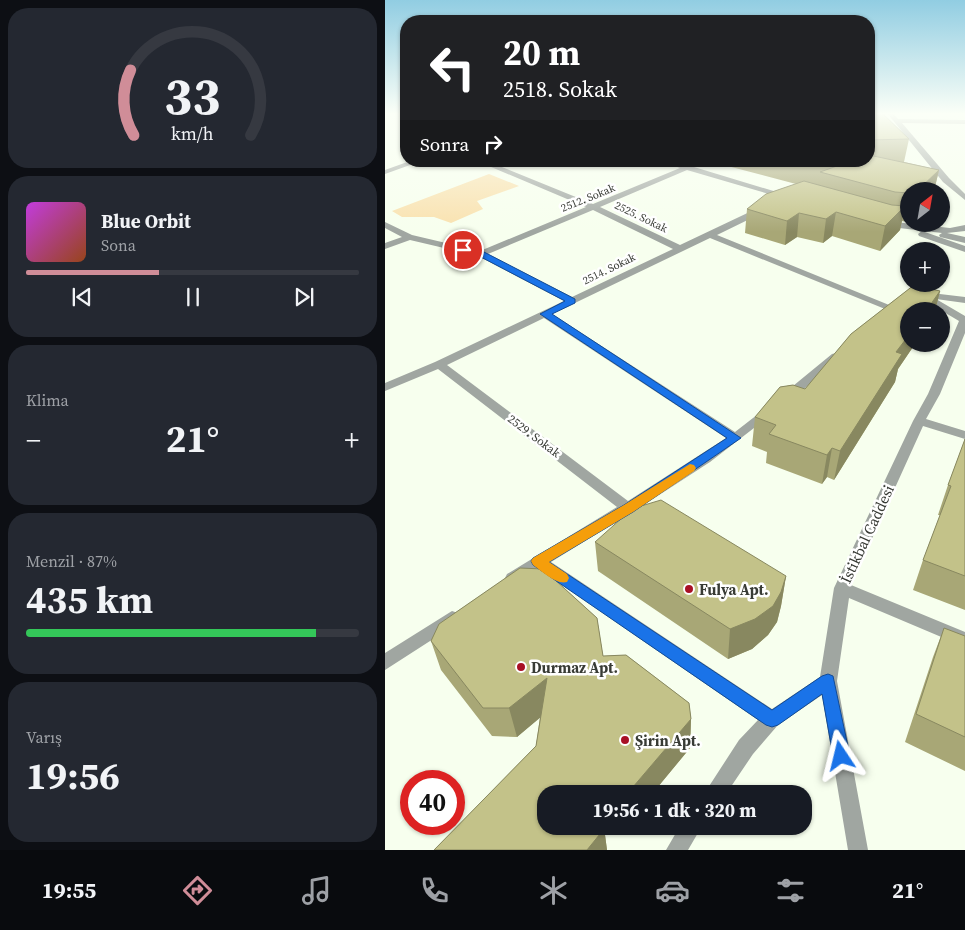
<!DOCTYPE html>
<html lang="tr">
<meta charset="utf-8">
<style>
body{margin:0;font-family:"Source Serif 4",serif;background:#242831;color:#f1f3f6;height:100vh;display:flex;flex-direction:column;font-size:19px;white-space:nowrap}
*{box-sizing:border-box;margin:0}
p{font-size:16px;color:#9ea1a6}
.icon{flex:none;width:28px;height:28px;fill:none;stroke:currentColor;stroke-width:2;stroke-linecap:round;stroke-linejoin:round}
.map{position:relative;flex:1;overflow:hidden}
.sheet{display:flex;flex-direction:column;gap:8px;padding:8px;background:#0d0f14;width:385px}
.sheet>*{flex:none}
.banner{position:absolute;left:15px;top:15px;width:475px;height:152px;border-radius:20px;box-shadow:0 1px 4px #0004;background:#202124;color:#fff;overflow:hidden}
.needle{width:32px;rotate:31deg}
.fabs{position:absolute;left:515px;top:182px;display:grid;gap:10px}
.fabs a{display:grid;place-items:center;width:50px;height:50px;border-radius:50%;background:#171b24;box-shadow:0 1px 4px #0004;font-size:25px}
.speed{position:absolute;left:15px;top:770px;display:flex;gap:10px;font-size:25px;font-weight:700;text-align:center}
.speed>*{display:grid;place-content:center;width:65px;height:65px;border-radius:50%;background:#171b24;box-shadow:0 1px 4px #0004;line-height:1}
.speed .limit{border:8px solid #d22;background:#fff;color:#111}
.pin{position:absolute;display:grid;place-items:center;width:42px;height:42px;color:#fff;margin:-21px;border:2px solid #fff;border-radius:50%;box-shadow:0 1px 5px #0007}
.me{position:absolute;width:55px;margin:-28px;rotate:350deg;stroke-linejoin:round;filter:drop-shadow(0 0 4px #0008)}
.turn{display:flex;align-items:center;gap:18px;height:105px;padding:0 20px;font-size:22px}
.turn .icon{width:65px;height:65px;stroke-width:2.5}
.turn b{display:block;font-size:35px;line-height:42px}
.then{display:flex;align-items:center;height:48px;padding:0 20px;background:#0003;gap:10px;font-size:19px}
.big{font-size:38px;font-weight:700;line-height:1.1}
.sheet .card{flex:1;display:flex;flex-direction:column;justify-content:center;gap:8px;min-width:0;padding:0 18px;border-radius:20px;background:#242831}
.sheet .dial{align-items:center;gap:0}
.dial svg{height:130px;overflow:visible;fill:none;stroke:#363941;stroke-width:7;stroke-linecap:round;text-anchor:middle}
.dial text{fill:#f1f3f6;stroke:none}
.song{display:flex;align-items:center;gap:15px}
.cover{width:60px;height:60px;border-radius:8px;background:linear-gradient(135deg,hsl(290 70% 55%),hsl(20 70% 35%))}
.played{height:5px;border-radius:2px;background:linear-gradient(90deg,#d08d98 40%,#363941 40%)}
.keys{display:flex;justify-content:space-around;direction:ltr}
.heat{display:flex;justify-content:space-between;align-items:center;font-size:28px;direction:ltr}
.charge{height:8px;border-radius:4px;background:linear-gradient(90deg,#34c759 87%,#363941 0)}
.trip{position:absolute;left:152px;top:785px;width:275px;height:50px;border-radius:20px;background:#171b24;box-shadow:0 1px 4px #0004;font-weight:700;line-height:50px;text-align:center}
.dock{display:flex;height:80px;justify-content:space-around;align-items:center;background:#090b0e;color:#9ea1a6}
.dock .icon{width:35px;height:35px}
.dock .on{color:#d08d98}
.dock b{font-size:22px;color:#f1f3f6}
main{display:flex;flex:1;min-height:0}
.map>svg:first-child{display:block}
</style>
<main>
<section class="sheet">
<div class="card dial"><svg viewBox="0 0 100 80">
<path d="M14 69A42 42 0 1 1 86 69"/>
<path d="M14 69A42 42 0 0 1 12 29" stroke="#d08d98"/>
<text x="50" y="56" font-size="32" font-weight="700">33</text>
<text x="50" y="72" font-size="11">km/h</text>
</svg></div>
<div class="card">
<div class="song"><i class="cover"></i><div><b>Blue Orbit</b><p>Sona</p></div></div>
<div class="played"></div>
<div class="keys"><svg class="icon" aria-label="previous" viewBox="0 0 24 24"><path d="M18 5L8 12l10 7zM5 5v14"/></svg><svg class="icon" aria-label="pause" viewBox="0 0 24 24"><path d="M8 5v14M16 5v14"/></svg><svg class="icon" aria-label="next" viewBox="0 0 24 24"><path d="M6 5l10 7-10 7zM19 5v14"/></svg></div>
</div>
<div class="card"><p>Klima</p>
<div class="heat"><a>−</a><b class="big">21°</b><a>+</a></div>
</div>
<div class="card"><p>Menzil · 87%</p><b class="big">435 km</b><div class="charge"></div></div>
<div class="card"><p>Varış</p><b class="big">19:56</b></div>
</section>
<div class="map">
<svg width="580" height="850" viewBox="0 0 580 850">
<rect width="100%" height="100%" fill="#f7ffee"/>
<!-- green -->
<path fill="#f9e1ad" d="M 104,174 L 134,186 L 92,201 L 98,209 L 66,223 L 49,217 L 17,217 L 7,211 Z"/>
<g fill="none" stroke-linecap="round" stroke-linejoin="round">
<!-- minor -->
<path fill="#a0a6a1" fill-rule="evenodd" d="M 502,113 L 508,113 L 513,119 L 580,120 L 580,124 L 517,123 L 564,178 L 580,194 L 580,200 L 558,182 Z
M 25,161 L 36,161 L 0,174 L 0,170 Z
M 92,161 L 102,161 L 208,204 L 295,168 L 276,161 C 285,161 293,165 300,165 C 307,165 313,161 320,161 L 309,167 L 405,196 L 398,198 L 302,170 L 215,207 L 295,245 L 373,208 L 379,208 L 379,212 L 332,235 L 514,309 L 513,311 L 505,311 L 325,238 L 167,314 L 350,432 L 377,411 L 381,410 L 387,414 L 325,462 L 251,510 L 249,513 L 244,514 L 166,562 L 387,709 L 435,677 L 449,588 L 528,421 L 543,394 L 574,321 L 532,296 L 538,292 L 580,297 L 580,303 L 551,299 L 580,316 L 580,333 L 555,394 L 541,419 L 580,431 L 580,439 L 538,426 L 466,585 L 580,632 L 580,647 L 464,598 L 452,681 L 483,850 L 463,850 L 437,695 L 393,725 L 368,754 L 341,794 L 319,794 L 354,740 L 373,720 L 154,569 L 128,584 L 122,582 L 120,578 L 122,574 L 232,507 L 53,369 L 0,391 L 0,383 L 50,362 L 179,301 L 93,256 L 25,240 L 0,249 L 0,243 L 17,237 L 0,228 L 0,222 L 27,235 L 95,251 L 201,207 ZM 208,210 L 288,249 L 187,297 L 103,254 ZM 159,318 L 341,438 L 243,501 L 62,365 Z
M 500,221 L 565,228 L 580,225 L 580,231 L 562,233 L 580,237 L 580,243 L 555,237 L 554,235 L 557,233 L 497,226 L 497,222 Z
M 537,231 L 580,246 L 580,252 L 534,236 L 533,234 Z
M 451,353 L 457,356 L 455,358 L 405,401 L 397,401 L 395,398 L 397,395 L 447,354 Z
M 67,611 L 73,613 L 75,618 L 73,623 L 0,670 L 0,653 Z
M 295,826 L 317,826 L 303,850 L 281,850 Z"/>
</g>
<!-- wall -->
<path fill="#a8a776" d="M 484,113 L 524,139 L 519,162 L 554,170 L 549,191 L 524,191 L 524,222 L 517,221 L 515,230 L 495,251 L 447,236 L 438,243 L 412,237 L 400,245 L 360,233 L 362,209 L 411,184 L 331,163 L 331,161 L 484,161 Z
M 529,285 L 555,291 L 550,311 L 524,311 L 524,344 L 530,344 L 513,369 L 510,382 L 449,480 L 442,477 L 437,484 L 381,463 L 382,452 L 367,446 L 370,417 L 395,387 L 408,385 L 420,389 L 466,334 Z
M 580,439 L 580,610 L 528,590 L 538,560 L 555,515 L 553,515 L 563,485 Z
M 210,542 L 401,576 L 396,606 L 392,622 L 383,635 L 367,649 L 343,659 L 213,571 Z
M 135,568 L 158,569 L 212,618 L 218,656 L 241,655 L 304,703 L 306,719 L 305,748 L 267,794 L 161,794 L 161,826 L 240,826 L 238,828 L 220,835 L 222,850 L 49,850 L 151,746 L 155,717 L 132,737 L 107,736 L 56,670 L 46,641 L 54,624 Z
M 559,628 L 580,636 L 580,771 L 520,742 L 548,657 Z"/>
<!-- shaded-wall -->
<path fill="#888860" d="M 554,170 L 549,191 L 532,191 Z
M 520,206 L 515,230 L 495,251 L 500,226 Z
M 451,212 L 447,236 L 438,243 L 441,219 Z
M 414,213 L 412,237 L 400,245 L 402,221 Z
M 555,291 L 550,311 L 541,311 Z
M 524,335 L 524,344 L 530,344 L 513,369 L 510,382 L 449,480 L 455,451 L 511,352 Z
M 447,448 L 442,477 L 437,484 L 442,455 Z
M 401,576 L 396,606 L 392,622 L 383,635 L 367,649 L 343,659 L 345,629 Z
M 162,678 L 168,707 L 132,737 L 124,708 Z
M 306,719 L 305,748 L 267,794 L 242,794 Z
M 205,826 L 240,826 L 238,828 L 220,835 L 222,850 L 202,850 Z"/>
<!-- building -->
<path fill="#c3c289" stroke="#888860" d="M 484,113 L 497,113 L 524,139 L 484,140 Z
M 484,155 L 554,170 L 532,191 L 524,191 L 524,193 L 510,192 L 435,172 L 452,166 L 431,161 L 484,161 Z
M 419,181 L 507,205 L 520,206 L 500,226 L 451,212 L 441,219 L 414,213 L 402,221 L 362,209 L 381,194 Z
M 529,285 L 555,291 L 541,311 L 524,311 L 524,335 L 511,352 L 517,354 L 455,451 L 447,448 L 442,455 L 384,434 L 391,425 L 370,417 L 395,387 L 408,385 L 420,389 L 466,334 Z
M 580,439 L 580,576 L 538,560 L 566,486 L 563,485 Z
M 276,500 L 401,576 L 396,592 L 388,606 L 370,619 L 345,629 L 210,542 L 238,517 L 256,506 Z
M 135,568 L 158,569 L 212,618 L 218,656 L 241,655 L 304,703 L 306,719 L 242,794 L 161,794 L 161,826 L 216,826 L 219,829 L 202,850 L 49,850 L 151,746 L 162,678 L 124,708 L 98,708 L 46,641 L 54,624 Z
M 559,628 L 580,636 L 580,737 L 531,714 Z"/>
<!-- sky -->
<linearGradient id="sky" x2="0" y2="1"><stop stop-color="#91cde2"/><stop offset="0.49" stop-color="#fbfff7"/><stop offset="1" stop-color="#fbfff7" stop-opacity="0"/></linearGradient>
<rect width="580" height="232" fill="url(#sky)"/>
<!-- route -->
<path fill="#1a73e8" stroke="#114b97" d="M 78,247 L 99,252 L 190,299 L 190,303 L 167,314 L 356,438 L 248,512 L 164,562 L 387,710 L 437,676 L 443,674 L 448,676 L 465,756 L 463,762 L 456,765 L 450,762 L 448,756 L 437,694 L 393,725 L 387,727 L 381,725 L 148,565 L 146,561 L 148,558 L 239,505 L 342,438 L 155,314 L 180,301 L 94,256 L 75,251 L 74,250 Z"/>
<!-- slow -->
<path fill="#f59e0b" d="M 305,464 L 309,465 L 311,468 L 309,471 L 248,512 L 164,562 L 182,574 L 184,578 L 182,582 C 171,585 158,572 148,565 L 146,561 L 148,558 L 239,505 Z"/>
<!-- markers -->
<g fill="#a81025" stroke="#fff" stroke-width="2">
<circle cx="304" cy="589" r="5"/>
<circle cx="136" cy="667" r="5"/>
<circle cx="240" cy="740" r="5"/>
</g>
<g text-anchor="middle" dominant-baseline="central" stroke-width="5" stroke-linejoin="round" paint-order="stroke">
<!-- far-street labels -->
<g font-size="11" fill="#383b35" stroke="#fff">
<text transform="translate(203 198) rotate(-22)">2512. Sokak</text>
<text transform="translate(256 217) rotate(26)">2525. Sokak</text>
<text transform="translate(224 269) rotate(-26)">2514. Sokak</text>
</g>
<!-- street labels -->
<g font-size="12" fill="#383b35" stroke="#fff">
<text transform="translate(149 436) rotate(37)">2529. Sokak</text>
</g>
<!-- near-street labels -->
<g font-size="15" fill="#383b35" stroke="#fff">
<text transform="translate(482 534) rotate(-65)">İstikbal Caddesi</text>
</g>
<!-- near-poi labels -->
<g font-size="15" font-weight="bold" fill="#383b35" stroke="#fff" text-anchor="start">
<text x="314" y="589">Fulya Apt.</text>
<text x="146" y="667">Durmaz Apt.</text>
<text x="250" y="740">Şirin Apt.</text>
</g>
</g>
</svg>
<div class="fabs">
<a><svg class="needle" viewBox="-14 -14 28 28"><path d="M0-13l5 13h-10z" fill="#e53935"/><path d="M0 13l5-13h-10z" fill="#9ea1a6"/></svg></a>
<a>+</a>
<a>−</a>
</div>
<div class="speed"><div class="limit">40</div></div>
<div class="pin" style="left:78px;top:250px;background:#d93025"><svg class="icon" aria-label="arrive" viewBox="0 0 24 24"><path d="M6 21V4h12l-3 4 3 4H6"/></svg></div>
<svg class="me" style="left:456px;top:756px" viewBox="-20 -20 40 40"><path d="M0-17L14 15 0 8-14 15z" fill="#1a73e8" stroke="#fff" stroke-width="4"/></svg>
<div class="trip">19:56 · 1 dk · 320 m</div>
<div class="banner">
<div class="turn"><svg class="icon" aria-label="left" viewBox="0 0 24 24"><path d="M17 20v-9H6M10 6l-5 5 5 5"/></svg><div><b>20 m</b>2518. Sokak</div></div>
<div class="then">Sonra<svg class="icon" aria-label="right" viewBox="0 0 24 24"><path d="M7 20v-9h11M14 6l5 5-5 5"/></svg></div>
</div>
</div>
</main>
<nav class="dock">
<b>19:55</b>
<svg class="icon on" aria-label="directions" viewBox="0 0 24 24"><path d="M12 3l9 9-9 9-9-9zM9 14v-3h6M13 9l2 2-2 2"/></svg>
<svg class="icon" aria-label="music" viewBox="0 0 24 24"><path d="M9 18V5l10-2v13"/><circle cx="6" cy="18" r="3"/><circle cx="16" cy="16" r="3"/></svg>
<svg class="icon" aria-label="phone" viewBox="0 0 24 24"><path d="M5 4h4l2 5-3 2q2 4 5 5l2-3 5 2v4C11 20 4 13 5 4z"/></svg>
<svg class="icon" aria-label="climate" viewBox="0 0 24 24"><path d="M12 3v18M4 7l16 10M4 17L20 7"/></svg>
<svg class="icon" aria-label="car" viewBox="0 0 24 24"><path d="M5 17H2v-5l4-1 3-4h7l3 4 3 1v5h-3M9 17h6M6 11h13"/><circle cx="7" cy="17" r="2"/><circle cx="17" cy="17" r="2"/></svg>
<svg class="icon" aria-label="filters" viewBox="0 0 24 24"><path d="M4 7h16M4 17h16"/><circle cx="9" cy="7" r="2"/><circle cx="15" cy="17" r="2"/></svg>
<b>21°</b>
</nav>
